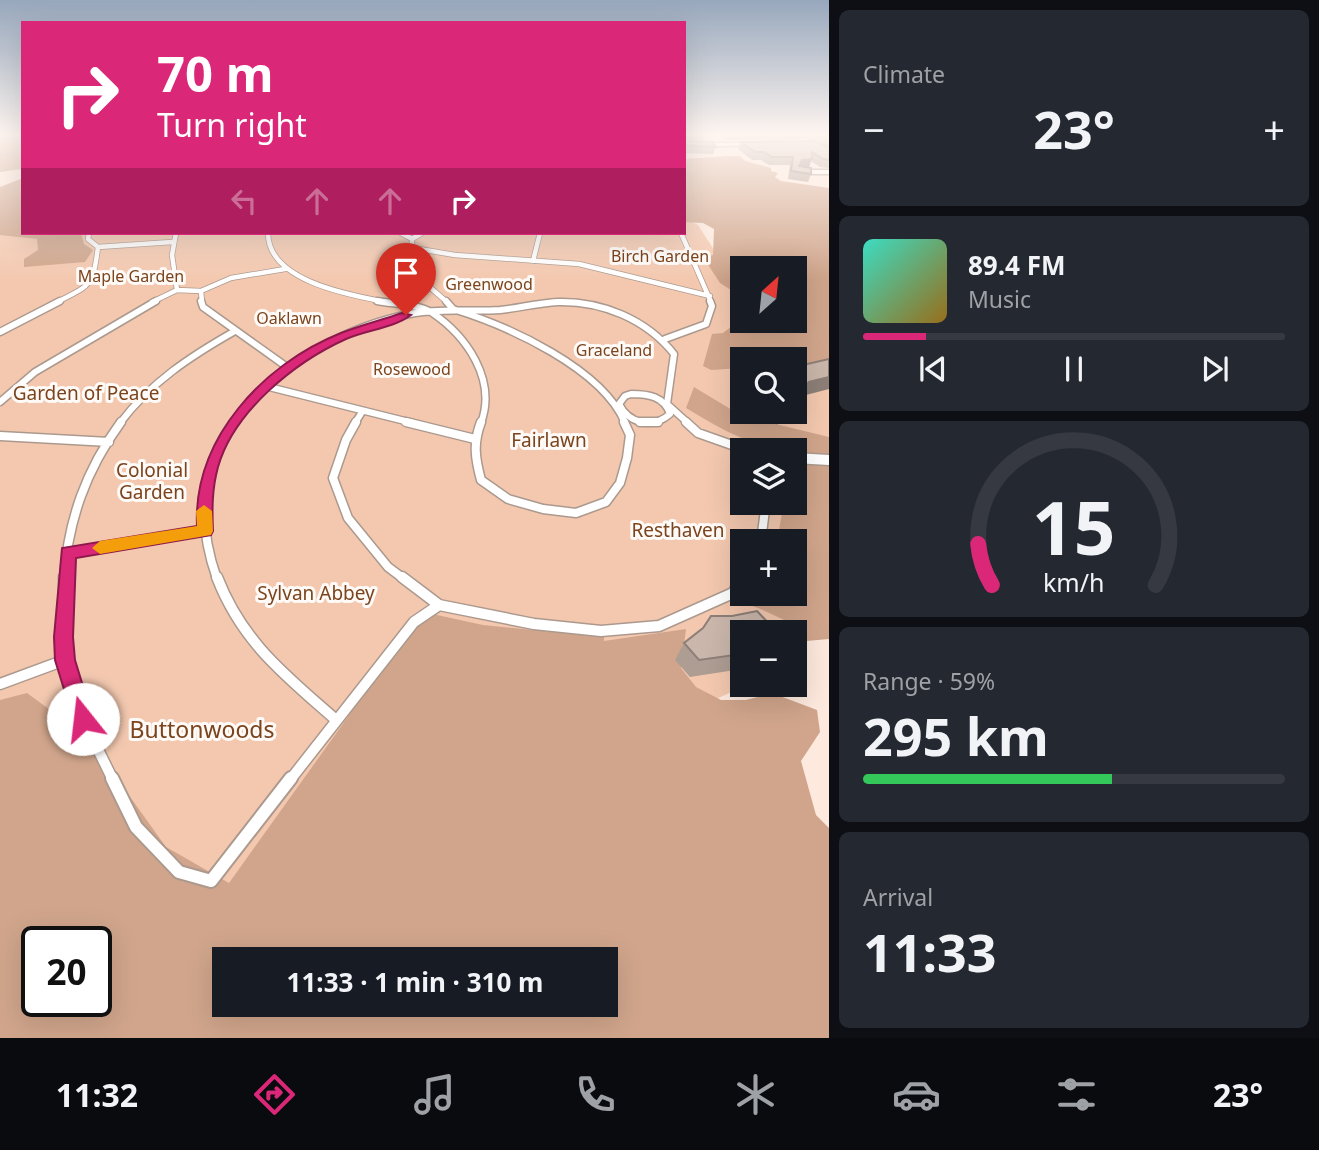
<!DOCTYPE html>
<meta charset="utf-8">
<style>
body{margin:0;font-family:"Noto Sans",sans-serif;background:#242831;color:#f1f3f6;height:100vh;display:flex;flex-direction:column;font-size:26px;white-space:nowrap}
*{box-sizing:border-box;margin:0}
p{font-size:23px;color:#9ea1a6}
.icon{flex:none;width:38px;height:38px;fill:none;stroke:currentColor;stroke-width:2;stroke-linecap:round;stroke-linejoin:round}
.map{position:relative;flex:1;overflow:hidden}
.details{display:flex;flex-direction:column;gap:10px;padding:10px;background:#0d0f14;width:490px}
.details>*{flex:none}
.hud{position:absolute;left:21px;top:21px;width:665px;height:214px;border-radius:0px;box-shadow:0 7px 28px #0002;background:#db2777;color:#fff;overflow:hidden}
.needle{width:46px;rotate:27deg}
.buttons{position:absolute;left:730px;top:256px;display:grid;gap:14px}
.buttons a{display:grid;place-items:center;width:77px;height:77px;border-radius:0px;background:#171b24;box-shadow:0 7px 28px #0002;font-size:35px}
.speed{position:absolute;left:21px;top:926px;display:flex;gap:14px;font-size:35px;font-weight:700;text-align:center}
.speed>*{display:grid;place-content:center;width:91px;height:91px;border-radius:50%;background:#171b24;box-shadow:0 7px 28px #0002;line-height:1}
.speed .limit{border:4px solid #111;border-radius:10px;background:#fff;color:#111}
.pin{position:absolute;display:grid;place-items:center;width:60px;height:60px;color:#fff;margin:-72px -30px;border-radius:50% 50% 50% 0;rotate:-45deg;box-shadow:0 0 7px #0007}
.pin .icon{rotate:45deg}
.me{position:absolute;width:77px;margin:-38px;rotate:344deg;stroke-linejoin:round;filter:drop-shadow(0 0 5px #0008)}
.turn{display:flex;align-items:center;gap:24px;height:147px;padding:0 21px;font-size:32px}
.turn .icon{width:91px;height:91px;stroke-width:2.5}
.turn b{display:block;font-size:49px;line-height:60px}
.lanes{display:flex;align-items:center;height:66px;padding:0 21px;background:#0003;justify-content:center;gap:35px;direction:ltr}
.lanes .off{opacity:.35}
.big{font-size:52px;font-weight:700;line-height:1.1}
.details .tile{flex:1;display:flex;flex-direction:column;justify-content:center;gap:10px;min-width:0;padding:0 24px;border-radius:10px;background:#242831}
.details .dial{align-items:center;gap:0}
.dial svg{height:182px;overflow:visible;fill:none;stroke:#363941;stroke-width:7;stroke-linecap:round;text-anchor:middle}
.dial text{fill:#f1f3f6;stroke:none}
.song{display:flex;align-items:center;gap:21px}
.cover{width:84px;height:84px;border-radius:10px;background:linear-gradient(135deg,hsl(170 70% 55%),hsl(40 70% 35%))}
.played{height:7px;border-radius:4px;background:linear-gradient(90deg,#db2777 15%,#363941 15%)}
.keys{display:flex;justify-content:space-around;direction:ltr}
.heat{display:flex;justify-content:space-between;align-items:center;font-size:38px;direction:ltr}
.charge{height:10px;border-radius:5px;background:linear-gradient(90deg,#34c759 59%,#363941 0)}
.trip{position:absolute;left:212px;top:947px;width:406px;height:70px;border-radius:0px;background:#171b24;box-shadow:0 7px 28px #0002;font-weight:700;line-height:70px;text-align:center}
.tabs{display:flex;height:112px;justify-content:space-around;align-items:center;background:#090b0e;color:#9ea1a6}
.tabs .icon{width:49px;height:49px}
.tabs .selected{color:#db2777}
.tabs b{font-size:32px;color:#f1f3f6}
main{display:flex;flex:1;min-height:0}
.map>svg:first-child{display:block}
</style>
<main>
<div class="map">
<svg width="829" height="1038" viewBox="0 0 829 1038">
<rect width="100%" height="100%" fill="#fde9dd"/>
<!-- green -->
<path fill="#f3c8af" fill-rule="evenodd" d="M 684,218 L 698,225 L 742,293 L 742,320 L 829,359 L 829,447 L 794,632 L 742,632 L 742,684 L 749,684 L 250,912 L 0,720 L 0,235 L 684,233 ZM 742,359 L 794,359 L 794,411 L 742,411 ZM 742,450 L 794,450 L 794,502 L 742,502 ZM 742,541 L 794,541 L 794,593 L 742,593 Z"/>
<!-- forest -->
<path fill="#d0a58b" fill-rule="evenodd" d="M 0,135 L 23,135 L 23,169 L 0,172 Z
M 727,156 L 740,156 L 745,161 L 771,168 L 771,171 L 778,173 L 775,177 L 781,181 L 829,188 L 829,365 L 795,366 L 794,359 L 742,359 L 742,368 L 711,370 L 703,366 L 712,334 L 723,333 L 742,318 L 742,320 L 794,320 L 794,268 L 742,268 L 742,297 L 720,283 L 703,257 L 713,255 L 714,229 L 703,223 L 684,222 L 684,159 Z
M 23,178 L 23,233 L 81,233 L 84,244 L 93,250 L 85,262 L 24,267 L 24,259 L 38,250 L 37,239 L 0,235 L 0,187 Z
M 694,387 L 742,416 L 829,437 L 829,639 L 795,642 L 794,624 C 777,618 764,609 746,604 L 754,593 L 794,593 L 794,541 L 777,541 L 784,502 L 794,502 L 794,450 C 756,450 719,428 686,408 Z
M 423,612 L 483,625 L 604,637 L 604,641 L 686,629 L 681,668 L 696,687 L 721,700 L 746,700 L 772,693 L 817,710 L 820,732 L 801,761 L 816,815 L 829,828 L 829,1038 L 0,1038 L 0,700 L 27,693 L 87,737 L 166,847 L 229,883 ZM 37,942 L 96,942 L 96,1001 L 37,1001 ZM 224,959 L 606,959 L 606,1004 L 224,1004 Z"/>
<g fill="none" stroke-linecap="round" stroke-linejoin="round">
<!-- service-far4 casing -->
<g stroke="#ac998e" stroke-width="6">
<path id="service-far4" d="M 176,233 L 172,255 L 177,290
M 268,233 C 268,281 349,295 386,302
M 401,233 L 412,239 L 411,271 L 447,302
M 681,233 L 711,302
M 412,239 L 422,233
M 98,247 L 172,242
M 413,248 L 455,255 L 579,264 L 710,296
M 533,261 L 540,233
M 57,302 C 91,285 93,286 98,247 L 88,239 L 89,233
M 152,302 L 177,290 L 201,291
M 202,302 L 201,291 L 231,278 L 285,269
M 552,302 L 575,302"/>
</g>
<!-- service-far3 casing -->
<g stroke="#ac998e" stroke-width="9">
<path id="service-far3" d="M 201,301 L 203,307 L 287,367
M 377,301 C 392,304 418,304 431,312 C 467,336 497,380 481,423
M 446,301 L 453,309 C 508,326 602,368 625,423
M 0,332 L 60,301
M 665,339 L 706,324 L 712,306 L 710,301
M 265,386 L 413,423
M 631,394 C 648,394 664,396 670,414 C 653,429 629,424 619,404 L 625,396 Z
M 0,402 L 35,372 L 156,301
M 120,423 C 151,382 191,356 235,331
M 233,423 C 275,367 345,325 415,313 C 443,308 471,312 500,310 C 519,308 538,303 558,302 C 602,301 646,319 674,354 L 667,404 L 688,423
M 355,423 L 362,412"/>
</g>
<!-- service-far2 casing -->
<g stroke="#ac998e" stroke-width="11">
<path id="service-far2" d="M 356,422 L 346,440 L 333,478 L 348,518 L 388,567 L 404,579
M 406,422 L 475,439
M 481,422 C 473,443 475,458 481,480 L 508,499 L 543,509 L 576,513 L 606,502 L 620,483 L 627,458 L 630,435 L 624,422
M 640,422 L 658,422
M 686,422 L 698,433 L 746,450
M 0,436 L 109,442
M 761,541 L 766,502
M 68,553 L 205,531
M 64,579 C 68,520 86,470 121,422
M 217,579 C 198,525 198,469 234,422"/>
</g>
<!-- service-far1 casing -->
<g stroke="#ac998e" stroke-width="13">
<path id="service-far1" d="M 64,577 L 65,660
M 217,577 C 242,642 285,675 335,719
M 402,577 L 439,605 L 534,624 L 601,631 L 659,626 L 733,593 L 742,578
M 0,684 L 65,660 L 83,719 L 113,780
M 290,780 L 414,622 L 439,605"/>
</g>
<!-- service casing -->
<g stroke="#ac998e" stroke-width="16">
<path id="service" d="M 112,778 L 136,827 L 179,872 L 211,881 L 291,778"/>
</g>
<!-- minor casing -->
<g stroke="#ac998e" stroke-width="3">
<path id="minor" d="M 790,135 L 798,135 L 829,149 L 829,154 Z
M 684,143 L 759,143 L 762,145 L 684,147 Z
M 801,170 L 829,170 L 829,174 L 798,174 Z
M 794,453 L 829,455 L 829,465 L 794,463 Z"/>
</g>
<!-- path -->
<path stroke="#b8a89e" stroke-width="2" stroke-dasharray="2.5 2" stroke-linecap="butt" d="M 0,156 L 23,151"/>
<!-- service-far4 -->
<use href="#service-far4" stroke="#fff" stroke-width="4.5"/>
<!-- service-far3 -->
<use href="#service-far3" stroke="#fff" stroke-width="6"/>
<!-- service-far2 -->
<use href="#service-far2" stroke="#fff" stroke-width="8"/>
<!-- service-far1 -->
<use href="#service-far1" stroke="#fff" stroke-width="10"/>
<!-- service -->
<use href="#service" stroke="#fff" stroke-width="12"/>
<!-- minor -->
<use href="#minor" fill="#fff" fill-rule="evenodd"/>
</g>
<!-- wall -->
<path fill="#ae9d93" d="M 684,135 L 705,135 L 703,140 L 684,140 Z
M 719,135 L 829,135 L 829,168 L 820,167 L 811,161 L 809,167 L 811,174 L 808,182 L 788,179 L 790,165 L 769,165 L 761,160 L 752,160 L 738,149 L 741,142 L 824,145 L 806,136 L 800,139 L 726,140 Z
M 684,141 L 716,147 L 713,154 L 684,153 Z
M 742,391 L 742,411 L 789,411 L 777,425 L 757,417 L 754,420 L 731,411 L 737,396 Z
M 742,632 L 742,661 L 735,670 L 690,677 L 675,660 L 684,643 Z"/>
<!-- shaded-wall -->
<path fill="#8d7f78" d="M 812,159 L 809,167 L 799,168 L 795,174 L 802,160 Z
M 829,377 L 829,389 L 802,396 L 794,405 L 794,399 L 809,382 Z
M 784,411 L 789,411 L 777,425 Z"/>
<!-- building -->
<path fill="#cab6ab" stroke="#8d7f78" stroke-width="2" d="M 684,141 L 712,142 L 716,147 L 684,145 Z
M 814,141 L 829,147 L 829,160 L 823,159 L 812,152 L 812,159 L 802,160 L 799,166 L 811,168 L 811,174 L 791,171 L 793,157 L 772,157 L 764,152 L 755,152 L 741,142 Z
M 829,359 L 829,377 L 809,382 L 794,399 L 794,367 Z
M 742,391 L 742,399 L 737,396 Z
M 757,611 L 773,628 L 768,632 L 742,632 L 742,654 L 699,660 L 684,643 L 703,628 L 711,616 L 732,616 Z"/>
<!-- sky -->
<linearGradient id="sky" x2="0" y2="1"><stop stop-color="#97a7bc"/><stop offset="0.48" stop-color="#fef5f0"/><stop offset="1" stop-color="#fef5f0" stop-opacity="0"/></linearGradient>
<rect width="829" height="280" fill="url(#sky)"/>
<!-- route -->
<path fill="#db2777" stroke="#8e194d" stroke-width="2" d="M 402,313 L 411,315 C 394,328 366,330 346,339 C 295,362 234,411 218,467 C 212,489 212,509 213,531 L 211,535 L 76,558 L 73,637 L 75,660 L 93,719 L 90,725 L 83,728 L 75,725 L 55,660 L 54,637 L 62,548 L 197,526 C 193,439 263,364 341,333 C 361,325 382,320 402,313 Z"/>
<!-- slow -->
<path fill="#f59e0b" d="M 204,505 L 212,511 L 213,531 L 211,535 L 100,554 L 92,548 L 100,541 L 197,526 L 196,511 Z"/>
<g text-anchor="middle" dominant-baseline="central" stroke-width="6" stroke-linejoin="round" paint-order="stroke">
<!-- far-park labels -->
<g font-size="16" fill="#7b441d" stroke="#fefaf7">
<text x="660" y="256">Birch Garden</text>
<text x="131" y="276">Maple Garden</text>
<text x="489" y="284">Greenwood</text>
<text x="289" y="318">Oaklawn</text>
<text x="614" y="350">Graceland</text>
<text x="412" y="369">Rosewood</text>
</g>
<!-- park labels -->
<g font-size="19" fill="#7b441d" stroke="#fefaf7">
<text x="86" y="393">Garden of Peace</text>
<text x="549" y="440">Fairlawn</text>
<text x="152" y="470">Colonial<tspan x="152" dy="22">Garden</tspan></text>
<text x="678" y="530">Resthaven</text>
<text x="316" y="593">Sylvan Abbey</text>
</g>
<!-- near-park labels -->
<g font-size="23" fill="#7b441d" stroke="#fefaf7">
<text x="202" y="729">Buttonwoods</text>
</g>
</g>
</svg>
<div class="buttons">
<a><svg class="needle" viewBox="-14 -14 28 28"><path d="M0-13l5 13h-10z" fill="#e53935"/><path d="M0 13l5-13h-10z" fill="#9ea1a6"/></svg></a>
<a><svg class="icon" aria-label="search" viewBox="0 0 24 24"><circle cx="10" cy="10" r="6"/><path d="M15 15l6 6"/></svg></a>
<a><svg class="icon" aria-label="layers" viewBox="0 0 24 24"><path d="M12 4l9 5-9 5-9-5zM3 14l9 5 9-5"/></svg></a>
<a>+</a>
<a>−</a>
</div>
<div class="speed"><div class="limit">20</div></div>
<div class="pin" style="left:406px;top:315px;background:#d93025"><svg class="icon" aria-label="arrive" viewBox="0 0 24 24"><path d="M6 21V4h12l-3 4 3 4H6"/></svg></div>
<svg class="me" style="left:83px;top:719px" viewBox="-20 -20 40 40"><circle r="19" fill="#fff"/><path d="M0-13L10 11 0 6-10 11z" fill="#db2777"/></svg>
<div class="trip">11:33 · 1 min · 310 m</div>
<div class="hud">
<div class="turn"><svg class="icon" aria-label="right" viewBox="0 0 24 24"><path d="M7 20v-9h11M14 6l5 5-5 5"/></svg><div><b>70 m</b>Turn right</div></div>
<div class="lanes"><svg class="icon off" aria-label="left" viewBox="0 0 24 24"><path d="M17 20v-9H6M10 6l-5 5 5 5"/></svg><svg class="icon off" aria-label="ahead" viewBox="0 0 24 24"><path d="M12 20V5M6 11l6-6 6 6"/></svg><svg class="icon off" aria-label="ahead" viewBox="0 0 24 24"><path d="M12 20V5M6 11l6-6 6 6"/></svg><svg class="icon" aria-label="right" viewBox="0 0 24 24"><path d="M7 20v-9h11M14 6l5 5-5 5"/></svg></div>
</div>
</div>
<section class="details">
<div class="tile"><p>Climate</p>
<div class="heat"><a>−</a><b class="big">23°</b><a>+</a></div>
</div>
<div class="tile">
<div class="song"><i class="cover"></i><div><b>89.4 FM</b><p>Music</p></div></div>
<div class="played"></div>
<div class="keys"><svg class="icon" aria-label="previous" viewBox="0 0 24 24"><path d="M18 5L8 12l10 7zM5 5v14"/></svg><svg class="icon" aria-label="pause" viewBox="0 0 24 24"><path d="M8 5v14M16 5v14"/></svg><svg class="icon" aria-label="next" viewBox="0 0 24 24"><path d="M6 5l10 7-10 7zM19 5v14"/></svg></div>
</div>
<div class="tile dial"><svg viewBox="0 0 100 80">
<path d="M14 69A42 42 0 1 1 86 69"/>
<path d="M14 69A42 42 0 0 1 8 51" stroke="#db2777"/>
<text x="50" y="56" font-size="32" font-weight="700">15</text>
<text x="50" y="72" font-size="11">km/h</text>
</svg></div>
<div class="tile"><p>Range · 59%</p><b class="big">295 km</b><div class="charge"></div></div>
<div class="tile"><p>Arrival</p><b class="big">11:33</b></div>
</section>
</main>
<nav class="tabs">
<b>11:32</b>
<svg class="icon selected" aria-label="directions" viewBox="0 0 24 24"><path d="M12 3l9 9-9 9-9-9zM9 14v-3h6M13 9l2 2-2 2"/></svg>
<svg class="icon" aria-label="music" viewBox="0 0 24 24"><path d="M9 18V5l10-2v13"/><circle cx="6" cy="18" r="3"/><circle cx="16" cy="16" r="3"/></svg>
<svg class="icon" aria-label="phone" viewBox="0 0 24 24"><path d="M5 4h4l2 5-3 2q2 4 5 5l2-3 5 2v4C11 20 4 13 5 4z"/></svg>
<svg class="icon" aria-label="climate" viewBox="0 0 24 24"><path d="M12 3v18M4 7l16 10M4 17L20 7"/></svg>
<svg class="icon" aria-label="car" viewBox="0 0 24 24"><path d="M5 17H2v-5l4-1 3-4h7l3 4 3 1v5h-3M9 17h6M6 11h13"/><circle cx="7" cy="17" r="2"/><circle cx="17" cy="17" r="2"/></svg>
<svg class="icon" aria-label="filters" viewBox="0 0 24 24"><path d="M4 7h16M4 17h16"/><circle cx="9" cy="7" r="2"/><circle cx="15" cy="17" r="2"/></svg>
<b>23°</b>
</nav>
